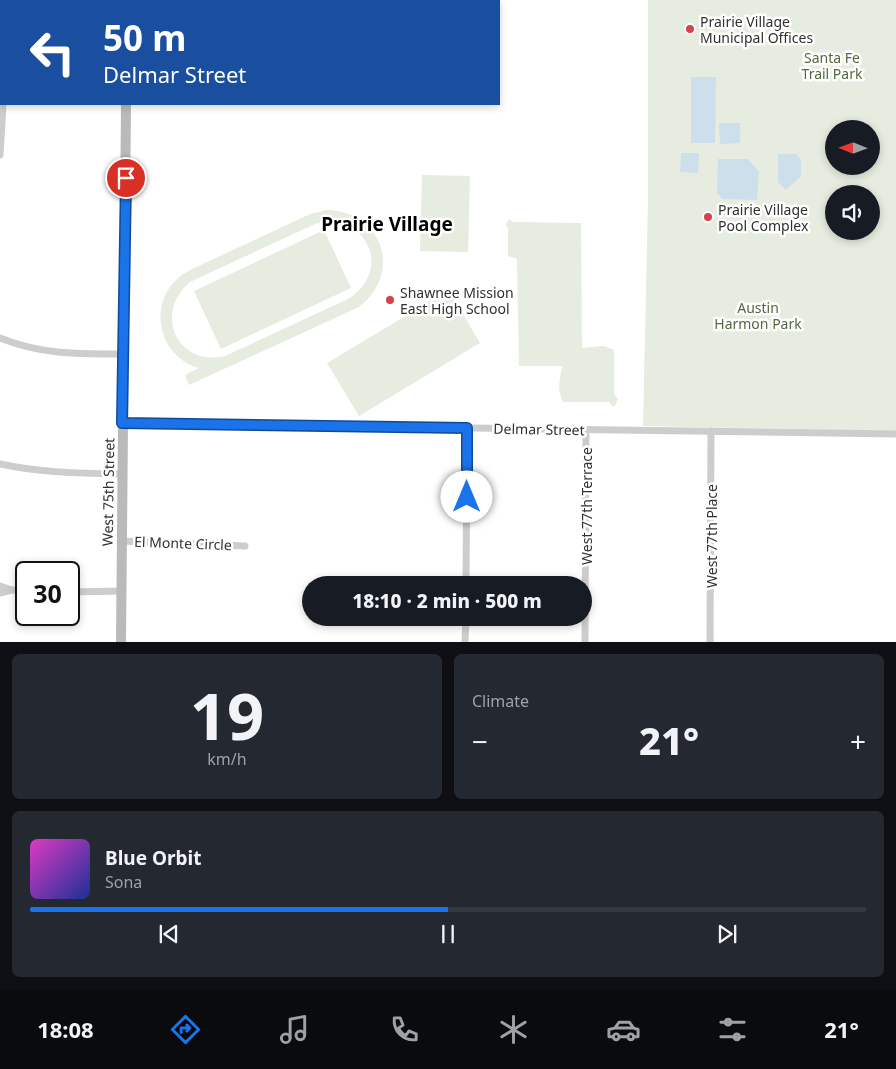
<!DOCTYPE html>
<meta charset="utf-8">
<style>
body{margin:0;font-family:"Noto Sans",sans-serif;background:#242831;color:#f1f3f6;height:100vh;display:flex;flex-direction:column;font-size:19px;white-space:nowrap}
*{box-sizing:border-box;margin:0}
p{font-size:16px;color:#9ea1a6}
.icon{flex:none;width:28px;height:28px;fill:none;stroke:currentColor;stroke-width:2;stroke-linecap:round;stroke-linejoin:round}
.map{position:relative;height:642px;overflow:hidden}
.panel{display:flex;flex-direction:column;gap:12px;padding:12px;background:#0d0f14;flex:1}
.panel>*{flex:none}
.top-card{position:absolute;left:0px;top:0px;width:500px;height:105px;box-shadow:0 2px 8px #0003;background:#1a4fa0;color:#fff;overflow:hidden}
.needle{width:32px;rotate:271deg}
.fabs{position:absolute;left:825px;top:120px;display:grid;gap:10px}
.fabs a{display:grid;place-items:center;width:55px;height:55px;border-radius:50%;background:#171b24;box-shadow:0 2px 8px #0003;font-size:25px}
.speed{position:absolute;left:15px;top:561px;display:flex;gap:10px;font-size:25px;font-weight:700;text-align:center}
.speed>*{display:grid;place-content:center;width:65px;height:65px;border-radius:50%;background:#171b24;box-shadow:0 2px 8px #0003;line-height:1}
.speed .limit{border:2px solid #111;border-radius:8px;background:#fff;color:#111}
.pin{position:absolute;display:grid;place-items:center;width:42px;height:42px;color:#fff;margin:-21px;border:2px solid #fff;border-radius:50%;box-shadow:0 1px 5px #0007}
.me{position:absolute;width:55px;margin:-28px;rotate:0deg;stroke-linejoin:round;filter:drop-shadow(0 0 4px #0008)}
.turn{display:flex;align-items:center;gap:18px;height:105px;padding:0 20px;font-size:22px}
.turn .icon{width:65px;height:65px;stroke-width:2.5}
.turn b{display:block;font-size:35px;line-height:42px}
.big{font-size:38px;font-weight:800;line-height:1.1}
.panel .widget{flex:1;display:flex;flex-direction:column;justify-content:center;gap:8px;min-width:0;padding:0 18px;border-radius:8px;background:#242831}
.panel .dial{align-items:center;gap:0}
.dial b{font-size:65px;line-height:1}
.song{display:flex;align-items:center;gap:15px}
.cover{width:60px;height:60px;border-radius:8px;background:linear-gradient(135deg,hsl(310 70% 55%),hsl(230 70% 35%))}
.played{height:5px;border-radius:2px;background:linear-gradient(90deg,#1a73e8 50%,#363941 50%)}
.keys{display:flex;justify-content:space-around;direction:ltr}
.heat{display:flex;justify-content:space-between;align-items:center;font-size:28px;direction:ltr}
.panel .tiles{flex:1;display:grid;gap:12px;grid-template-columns:1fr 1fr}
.widget:last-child{grid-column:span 2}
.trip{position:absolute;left:302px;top:576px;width:290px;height:50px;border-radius:25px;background:#171b24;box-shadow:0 2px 8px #0003;font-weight:800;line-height:50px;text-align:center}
.menu{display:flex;height:80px;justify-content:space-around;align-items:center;background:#090b0e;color:#9ea1a6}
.menu .icon{width:35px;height:35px}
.menu .selected{color:#1a73e8}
.menu b{font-size:22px;color:#f1f3f6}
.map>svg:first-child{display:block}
</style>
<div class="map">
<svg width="896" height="642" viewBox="0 0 896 642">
<rect width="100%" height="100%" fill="#fff"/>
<!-- green -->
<path fill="#e6ecdf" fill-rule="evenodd" d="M 648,0 L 896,0 L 896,431 L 643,426 L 648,200 ZM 834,129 L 871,129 L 871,166 L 834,166 ZM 834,194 L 871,194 L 871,231 L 834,231 Z
M 422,175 L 470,176 L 468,252 L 420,251 Z
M 327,210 C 383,211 403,273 359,307 L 189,385 L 185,375 L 199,368 C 194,366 189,365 185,362 C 150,339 153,289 190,270 L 310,214 ZM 329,221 C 375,225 387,275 348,299 L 225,356 C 177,367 153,313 190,282 L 315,224 Z
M 508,220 L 510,220 L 513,222 L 581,223 L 582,348 L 604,346 L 614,350 L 614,394 L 618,399 L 615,406 L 612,406 L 609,402 L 563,402 C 557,391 559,377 563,366 L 519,366 L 517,259 L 508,256 L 508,228 L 506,225 Z
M 324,230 L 351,288 L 221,349 L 194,291 Z
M 449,290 L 480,343 L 359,416 L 327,363 Z"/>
<!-- water -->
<path fill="#cddfea" d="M 691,77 L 716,77 L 715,143 L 691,143 Z
M 719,123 L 740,123 L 740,143 L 720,144 Z
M 681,153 L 699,153 L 698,173 L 680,172 Z
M 778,154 L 796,154 L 801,160 L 801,176 L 786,190 L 778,182 Z
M 718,159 L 748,159 L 759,172 L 757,200 L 723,199 L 717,193 Z"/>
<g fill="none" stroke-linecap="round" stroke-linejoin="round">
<!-- minor -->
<path stroke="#cdcdcd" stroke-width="7" d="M 3,1 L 3,0
M 0,155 L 3,104
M 0,338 C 43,355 78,354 123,354
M 122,423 L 896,434
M 0,464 C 41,473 80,473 122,474
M 121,541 L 245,546
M 466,585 L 467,429
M 0,586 L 12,590 L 26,590
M 69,592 L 121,591
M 0,593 L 12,590
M 465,642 L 466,618
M 585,642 L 586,430
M 710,642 L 711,431"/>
<!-- secondary -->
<path stroke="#bababa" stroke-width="10" d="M 126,0 L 126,1
M 121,642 L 126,104"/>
</g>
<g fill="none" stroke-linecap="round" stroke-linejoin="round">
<!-- route casing -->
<g stroke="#114b97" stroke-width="12">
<path id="route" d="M 126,178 L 122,423 L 467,428 L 467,497"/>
</g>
<!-- route -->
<use href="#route" stroke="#1a73e8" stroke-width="9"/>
</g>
<!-- markers -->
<g fill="#da404b" stroke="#fff" stroke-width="2">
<circle cx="690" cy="29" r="5"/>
<circle cx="708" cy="217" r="5"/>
<circle cx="390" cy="300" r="5"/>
</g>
<g text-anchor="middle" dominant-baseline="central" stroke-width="5" stroke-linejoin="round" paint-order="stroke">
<!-- poi labels -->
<g font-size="14" fill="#303030" stroke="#fff" text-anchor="start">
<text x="700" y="21">Prairie Village<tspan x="700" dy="16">Municipal Offices</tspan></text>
<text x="718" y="209">Prairie Village<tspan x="718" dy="16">Pool Complex</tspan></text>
<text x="400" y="292">Shawnee Mission<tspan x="400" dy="16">East High School</tspan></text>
</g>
<!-- park labels -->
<g font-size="14" fill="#536940" stroke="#fff">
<text x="832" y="57">Santa Fe<tspan x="832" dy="16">Trail Park</tspan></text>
<text x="758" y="307">Austin<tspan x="758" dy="16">Harmon Park</tspan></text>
</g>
<!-- street labels -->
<g font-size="14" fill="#303030" stroke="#fff">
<text transform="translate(539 429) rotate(1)">Delmar Street</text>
<text transform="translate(108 492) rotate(-89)">West 75th Street</text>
<text transform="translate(586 506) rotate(-90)">West 77th Terrace</text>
<text transform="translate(711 536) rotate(-90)">West 77th Place</text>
<text transform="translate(183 543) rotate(2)">El Monte Circle</text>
</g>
<!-- district labels -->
<g font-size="19" font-weight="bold" fill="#000" stroke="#fff">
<text x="387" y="224">Prairie Village</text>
</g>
</g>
</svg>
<div class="fabs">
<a><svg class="needle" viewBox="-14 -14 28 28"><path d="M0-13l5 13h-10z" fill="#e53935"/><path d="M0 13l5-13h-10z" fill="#9ea1a6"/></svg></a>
<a><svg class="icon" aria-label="sound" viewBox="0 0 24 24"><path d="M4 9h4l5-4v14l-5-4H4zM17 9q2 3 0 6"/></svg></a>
</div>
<div class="speed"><div class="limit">30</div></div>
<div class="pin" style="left:126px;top:178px;background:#d93025"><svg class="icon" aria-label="arrive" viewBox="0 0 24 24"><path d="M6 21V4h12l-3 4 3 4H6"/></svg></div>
<svg class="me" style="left:467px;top:497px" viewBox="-20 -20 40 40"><circle r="19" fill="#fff"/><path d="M0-13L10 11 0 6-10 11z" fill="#1a73e8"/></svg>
<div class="trip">18:10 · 2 min · 500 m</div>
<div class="top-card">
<div class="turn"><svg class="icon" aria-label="left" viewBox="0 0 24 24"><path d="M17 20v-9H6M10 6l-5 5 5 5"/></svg><div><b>50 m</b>Delmar Street</div></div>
</div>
</div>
<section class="panel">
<div class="tiles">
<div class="widget dial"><b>19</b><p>km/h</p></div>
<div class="widget"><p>Climate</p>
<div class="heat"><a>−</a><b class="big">21°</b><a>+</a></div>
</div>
<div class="widget">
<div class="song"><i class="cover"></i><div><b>Blue Orbit</b><p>Sona</p></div></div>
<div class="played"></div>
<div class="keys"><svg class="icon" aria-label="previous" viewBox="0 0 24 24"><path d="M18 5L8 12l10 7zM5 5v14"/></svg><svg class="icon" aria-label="pause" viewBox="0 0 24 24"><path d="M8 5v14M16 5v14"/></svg><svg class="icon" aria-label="next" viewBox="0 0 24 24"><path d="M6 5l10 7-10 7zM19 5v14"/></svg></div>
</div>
</div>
</section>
<nav class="menu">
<b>18:08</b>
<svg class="icon selected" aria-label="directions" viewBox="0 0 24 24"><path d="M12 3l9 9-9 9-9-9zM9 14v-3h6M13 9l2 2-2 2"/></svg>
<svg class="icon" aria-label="music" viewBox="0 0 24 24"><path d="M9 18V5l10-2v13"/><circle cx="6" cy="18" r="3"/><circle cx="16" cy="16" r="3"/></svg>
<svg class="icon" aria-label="phone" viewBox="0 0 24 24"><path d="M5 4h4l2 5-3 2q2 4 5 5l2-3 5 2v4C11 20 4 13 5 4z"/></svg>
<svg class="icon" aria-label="climate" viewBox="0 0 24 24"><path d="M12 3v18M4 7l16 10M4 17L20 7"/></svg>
<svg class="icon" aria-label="car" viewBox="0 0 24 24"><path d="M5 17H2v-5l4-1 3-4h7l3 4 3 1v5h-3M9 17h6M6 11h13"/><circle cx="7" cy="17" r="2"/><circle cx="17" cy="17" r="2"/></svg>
<svg class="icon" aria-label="filters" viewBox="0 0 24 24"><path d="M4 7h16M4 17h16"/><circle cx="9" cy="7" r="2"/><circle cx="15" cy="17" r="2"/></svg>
<b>21°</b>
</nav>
